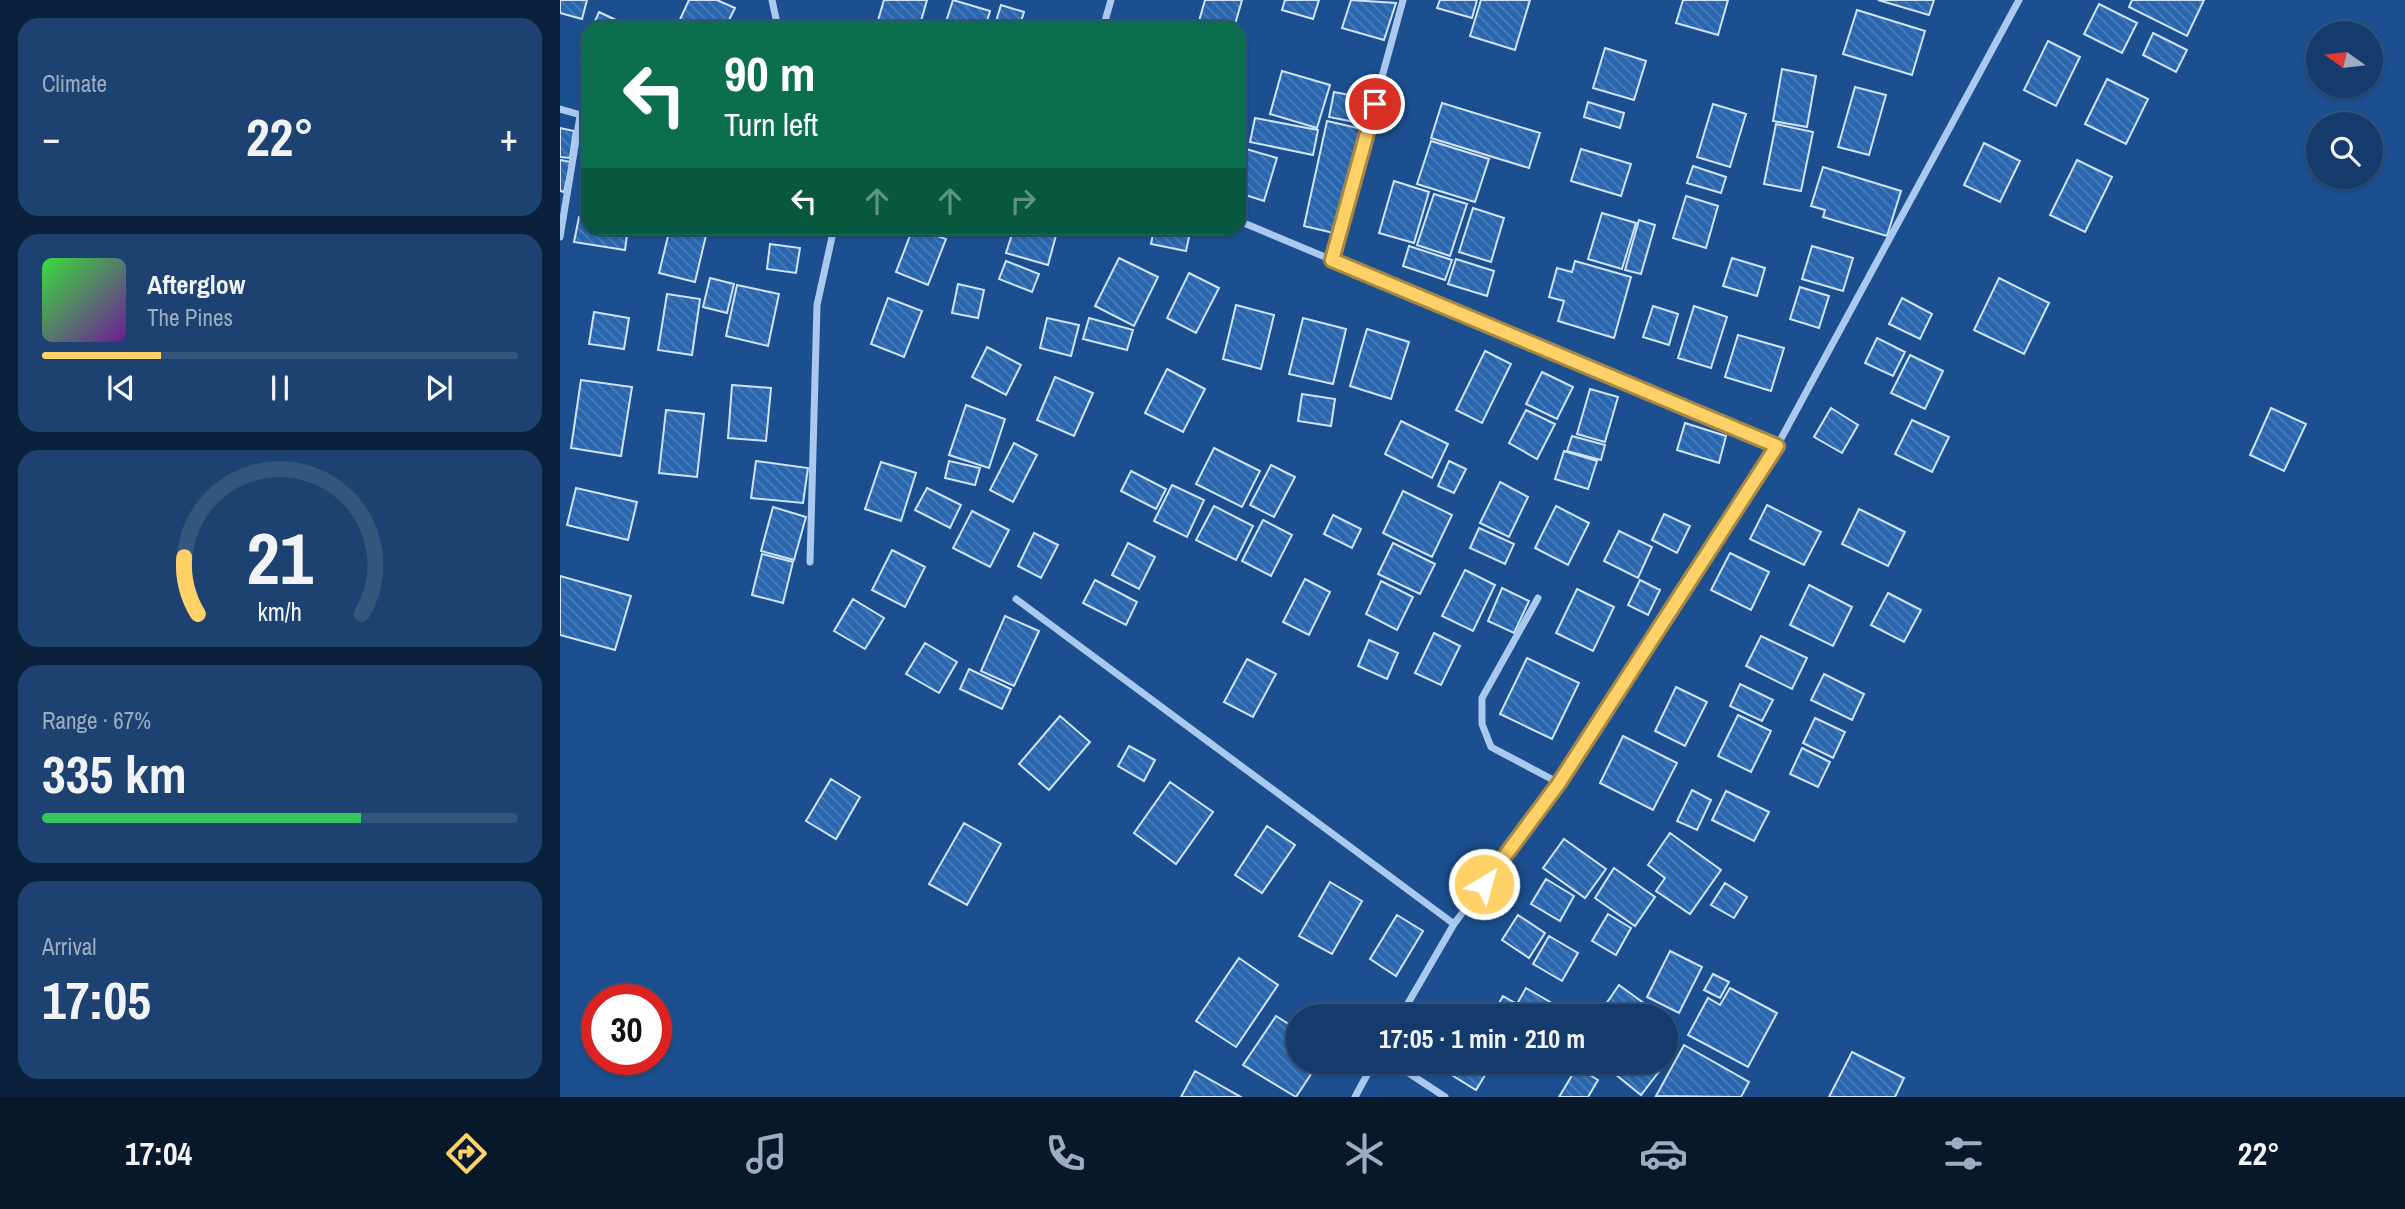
<!DOCTYPE html>
<meta charset="utf-8">
<style>
body{margin:0;font-family:"Archivo Narrow",sans-serif;background:#1d4271;color:#f1f3f6;height:100vh;display:flex;flex-direction:column;font-size:26px;white-space:nowrap}
*{box-sizing:border-box;margin:0}
p{font-size:23px;color:#9dadc1}
.icon{flex:none;width:38px;height:38px;fill:none;stroke:currentColor;stroke-width:2;stroke-linecap:round;stroke-linejoin:round}
.map{position:relative;flex:1;overflow:hidden}
.side{display:flex;flex-direction:column;gap:18px;padding:18px;background:#0b203b;width:560px}
.side>*{flex:none}
.banner{position:absolute;left:21px;top:21px;width:665px;height:214px;border-radius:21px;box-shadow:0 2px 5px #0004,0 0 0 2px #33557e;background:#0b6e4f;color:#fff;overflow:hidden}
.needle{width:46px;rotate:284deg}
.controls{position:absolute;left:1746px;top:21px;display:grid;gap:14px}
.controls a{display:grid;place-items:center;width:77px;height:77px;border-radius:50%;background:#143b6b;box-shadow:0 2px 5px #0004,0 0 0 2px #33557e;font-size:35px}
.speed{position:absolute;left:21px;top:984px;display:flex;gap:14px;font-size:35px;font-weight:700;text-align:center}
.speed>*{display:grid;place-content:center;width:91px;height:91px;border-radius:50%;background:#143b6b;box-shadow:0 2px 5px #0004,0 0 0 2px #33557e;line-height:1}
.speed .limit{border:10px solid #d22;background:#fff;color:#111}
.pin{position:absolute;display:grid;place-items:center;width:60px;height:60px;color:#fff;margin:-30px;border:4px solid #fff;border-radius:50%;box-shadow:0 2px 7px #0007}
.me{position:absolute;width:77px;margin:-38px;rotate:37deg;stroke-linejoin:round;filter:drop-shadow(0 0 5px #0008)}
.turn{display:flex;align-items:center;gap:24px;height:147px;padding:0 28px;font-size:32px}
.turn .icon{width:91px;height:91px;stroke-width:2.5}
.turn b{display:block;font-size:49px;line-height:60px}
.lanes{display:flex;align-items:center;height:66px;padding:0 28px;background:#0003;justify-content:center;gap:35px;direction:ltr}
.lanes .off{opacity:.35}
.big{font-size:52px;font-weight:700;line-height:1.1}
.side .tile{flex:1;display:flex;flex-direction:column;justify-content:center;gap:10px;min-width:0;padding:0 24px;border-radius:21px;background:#1d4271}
.side .dial{align-items:center;gap:0}
.dial svg{height:182px;overflow:visible;fill:none;stroke:#33557e;stroke-width:7;stroke-linecap:round;text-anchor:middle}
.dial text{fill:#f1f3f6;stroke:none}
.song{display:flex;align-items:center;gap:21px}
.cover{width:84px;height:84px;border-radius:10px;background:linear-gradient(135deg,hsl(120 70% 55%),hsl(280 70% 35%))}
.played{height:7px;border-radius:4px;background:linear-gradient(90deg,#ffd166 25%,#33557e 25%)}
.keys{display:flex;justify-content:space-around;direction:ltr}
.heat{display:flex;justify-content:space-between;align-items:center;font-size:38px;direction:ltr}
.charge{height:10px;border-radius:5px;background:linear-gradient(90deg,#34c759 67%,#33557e 0)}
.trip{position:absolute;left:726px;top:1004px;width:392px;height:70px;border-radius:35px;background:#143b6b;box-shadow:0 2px 5px #0004,0 0 0 2px #33557e;font-weight:700;line-height:70px;text-align:center}
.tab-bar{display:flex;height:112px;justify-content:space-around;align-items:center;background:#08182b;color:#9dadc1}
.tab-bar .icon{width:49px;height:49px}
.tab-bar .current{color:#ffd166}
.tab-bar b{font-size:32px;color:#f1f3f6}
main{display:flex;flex:1;min-height:0}
.map>svg:first-child{display:block}
</style>
<main>
<section class="side">
<div class="tile"><p>Climate</p>
<div class="heat"><a>−</a><b class="big">22°</b><a>+</a></div>
</div>
<div class="tile">
<div class="song"><i class="cover"></i><div><b>Afterglow</b><p>The Pines</p></div></div>
<div class="played"></div>
<div class="keys"><svg class="icon" aria-label="previous" viewBox="0 0 24 24"><path d="M18 5L8 12l10 7zM5 5v14"/></svg><svg class="icon" aria-label="pause" viewBox="0 0 24 24"><path d="M8 5v14M16 5v14"/></svg><svg class="icon" aria-label="next" viewBox="0 0 24 24"><path d="M6 5l10 7-10 7zM19 5v14"/></svg></div>
</div>
<div class="tile dial"><svg viewBox="0 0 100 80">
<path d="M14 69A42 42 0 1 1 86 69"/>
<path d="M14 69A42 42 0 0 1 8 44" stroke="#ffd166"/>
<text x="50" y="56" font-size="32" font-weight="700">21</text>
<text x="50" y="72" font-size="11">km/h</text>
</svg></div>
<div class="tile"><p>Range · 67%</p><b class="big">335 km</b><div class="charge"></div></div>
<div class="tile"><p>Arrival</p><b class="big">17:05</b></div>
</section>
<div class="map">
<svg width="1845" height="1097" viewBox="0 0 1845 1097">
<defs>
<pattern id="building-back-hatch" width="6" height="6" patternUnits="userSpaceOnUse" patternTransform="scale(1.75)"><rect width="6" height="6" fill="#2a66ad"/><path d="M-1 5l2 2M0 0l6 6M5-1l2 2" fill="none" stroke="#4a7db9"/></pattern>
</defs>
<rect width="100%" height="100%" fill="#1b4f8f"/>
<!-- building -->
<path fill="url(#building-back-hatch)" stroke="#cfe3fa" stroke-width="2" d="M 0,0 L 27,0 L 22,19 L 0,13 Z
M 129,0 L 157,0 L 175,8 L 165,28 L 116,28 Z
M 324,0 L 367,0 L 359,28 L 316,27 Z
M 393,0 L 430,11 L 425,28 L 384,28 Z
M 645,0 L 682,0 L 674,28 L 637,28 Z
M 725,0 L 759,0 L 753,19 L 722,10 Z
M 791,0 L 836,3 L 824,40 L 782,28 Z
M 880,0 L 917,0 L 912,18 L 877,8 Z
M 921,0 L 970,0 L 955,50 L 910,36 Z
M 1123,0 L 1168,0 L 1158,35 L 1116,23 Z
M 1318,0 L 1374,0 L 1369,15 Z
M 1572,0 L 1644,0 L 1627,36 L 1569,7 Z
M 1539,4 L 1577,23 L 1562,53 L 1524,34 Z
M 441,5 L 464,12 L 459,28 L 434,28 Z
M 1297,10 L 1365,31 L 1352,75 L 1283,54 Z
M 39,12 L 69,26 L 68,28 L 32,28 Z
M 1593,33 L 1627,50 L 1616,72 L 1583,55 Z
M 28,37 L 28,59 L 20,56 Z
M 1488,41 L 1520,57 L 1496,106 L 1464,90 Z
M 1045,48 L 1086,61 L 1074,100 L 1033,88 Z
M 1222,69 L 1256,76 L 1247,127 L 1213,121 Z
M 722,71 L 770,85 L 757,128 L 710,114 Z
M 1547,79 L 1588,99 L 1566,144 L 1525,124 Z
M 1295,87 L 1326,95 L 1309,155 L 1278,147 Z
M 774,92 L 810,99 L 805,124 L 769,117 Z
M 1028,102 L 1064,113 L 1060,128 L 1024,117 Z
M 882,103 L 980,133 L 969,168 L 871,138 Z
M 1153,104 L 1186,114 L 1170,167 L 1137,157 Z
M 695,118 L 758,130 L 753,155 L 690,142 Z
M 767,121 L 802,129 L 778,234 L 744,226 Z
M 1216,124 L 1253,132 L 1241,191 L 1204,184 Z
M 0,128 L 14,131 L 10,158 L 0,157 Z
M 871,141 L 929,159 L 915,202 L 857,184 Z
M 1424,143 L 1460,161 L 1440,202 L 1404,185 Z
M 686,149 L 717,158 L 704,201 L 679,193 L 679,172 Z
M 1021,149 L 1071,164 L 1061,196 L 1011,181 Z
M 0,160 L 11,162 L 4,192 L 0,191 Z
M 1517,160 L 1552,177 L 1525,232 L 1490,215 Z
M 1133,166 L 1166,177 L 1161,193 L 1127,183 Z
M 1263,167 L 1341,191 L 1327,236 L 1263,217 L 1265,210 L 1251,206 Z
M 834,181 L 869,192 L 854,243 L 819,233 Z
M 874,194 L 907,204 L 890,256 L 857,245 Z
M 1126,196 L 1158,206 L 1146,248 L 1113,238 Z
M 913,208 L 944,218 L 931,262 L 899,252 Z
M 1042,213 L 1076,223 L 1062,269 L 1028,259 Z
M 19,217 L 28,219 L 28,228 L 68,228 L 65,250 L 14,242 Z
M 1079,220 L 1095,225 L 1081,274 L 1065,270 Z
M 110,228 L 147,231 L 135,282 L 99,273 Z
M 353,228 L 386,239 L 368,285 L 336,272 Z
M 454,228 L 498,228 L 488,265 L 446,253 Z
M 594,228 L 631,228 L 626,251 L 591,244 Z
M 210,244 L 240,248 L 236,273 L 207,269 Z
M 849,246 L 892,260 L 885,280 L 843,266 Z
M 1252,246 L 1293,258 L 1283,291 L 1242,279 Z
M 559,258 L 598,277 L 574,326 L 535,306 Z
M 1172,258 L 1205,268 L 1197,296 L 1163,286 Z
M 896,259 L 934,271 L 927,296 L 888,284 Z
M 446,261 L 479,274 L 472,292 L 439,279 Z
M 1015,261 L 1071,277 L 1054,338 L 998,321 L 1004,301 L 989,297 L 997,268 L 1012,272 Z
M 629,273 L 659,288 L 636,333 L 607,318 Z
M 150,278 L 174,284 L 167,313 L 143,307 Z
M 1439,278 L 1489,303 L 1464,354 L 1414,330 Z
M 398,284 L 424,290 L 418,318 L 392,313 Z
M 177,285 L 219,294 L 208,346 L 166,336 Z
M 1240,287 L 1269,296 L 1259,328 L 1230,319 Z
M 107,294 L 140,299 L 132,355 L 98,350 Z
M 328,298 L 362,311 L 344,357 L 311,344 Z
M 1342,298 L 1372,314 L 1360,339 L 1329,324 Z
M 676,305 L 714,315 L 701,369 L 663,359 Z
M 1093,306 L 1118,314 L 1109,345 L 1083,337 Z
M 1134,306 L 1167,317 L 1151,368 L 1118,358 Z
M 34,312 L 69,318 L 64,349 L 29,344 Z
M 487,318 L 519,325 L 511,356 L 480,348 Z
M 529,318 L 573,330 L 567,350 L 523,339 Z
M 743,318 L 786,329 L 773,384 L 729,374 Z
M 807,329 L 849,342 L 831,399 L 790,386 Z
M 1178,335 L 1224,348 L 1211,391 L 1165,377 Z
M 1317,338 L 1345,352 L 1333,376 L 1305,363 Z
M 427,347 L 461,365 L 446,395 L 412,377 Z
M 925,351 L 951,364 L 922,423 L 896,410 Z
M 1350,355 L 1383,371 L 1365,409 L 1331,393 Z
M 607,369 L 645,389 L 623,432 L 585,413 Z
M 982,372 L 1013,387 L 997,419 L 966,404 Z
M 495,377 L 533,393 L 514,436 L 477,420 Z
M 21,380 L 72,387 L 61,456 L 11,448 Z
M 172,385 L 211,388 L 206,441 L 168,438 Z
M 1030,389 L 1058,397 L 1045,442 L 1017,434 Z
M 742,394 L 775,399 L 771,426 L 738,421 Z
M 406,405 L 445,419 L 429,468 L 389,455 Z
M 1271,408 L 1298,425 L 1282,453 L 1254,437 Z
M 1711,408 L 1746,424 L 1724,471 L 1690,455 Z
M 106,410 L 144,414 L 137,477 L 99,473 Z
M 966,410 L 995,424 L 977,459 L 949,443 Z
M 1352,420 L 1389,437 L 1372,472 L 1335,454 Z
M 841,421 L 888,444 L 872,478 L 825,454 Z
M 1125,423 L 1166,436 L 1159,463 L 1117,450 Z
M 1012,436 L 1045,445 L 1041,460 L 1007,451 Z
M 454,443 L 477,455 L 453,502 L 430,490 Z
M 654,448 L 700,471 L 682,507 L 636,484 Z
M 1004,451 L 1037,461 L 1028,489 L 995,479 Z
M 196,461 L 248,468 L 243,503 L 191,498 Z
M 389,461 L 420,468 L 415,485 L 385,478 Z
M 889,461 L 906,469 L 894,493 L 878,486 Z
M 321,462 L 356,473 L 341,521 L 305,509 Z
M 711,465 L 735,477 L 714,517 L 690,505 Z
M 571,471 L 606,489 L 596,509 L 561,491 Z
M 940,482 L 968,497 L 949,537 L 920,523 Z
M 612,485 L 644,500 L 627,537 L 594,521 Z
M 16,488 L 77,502 L 68,540 L 7,525 Z
M 367,488 L 401,505 L 390,528 L 355,510 Z
M 843,491 L 892,515 L 872,557 L 823,533 Z
M 1207,505 L 1261,532 L 1244,565 L 1190,539 Z
M 654,506 L 693,526 L 676,560 L 636,540 Z
M 996,506 L 1029,523 L 1008,565 L 975,548 Z
M 213,507 L 246,517 L 234,560 L 201,551 Z
M 1299,509 L 1345,532 L 1328,566 L 1282,544 Z
M 412,511 L 449,530 L 430,567 L 393,548 Z
M 1104,514 L 1130,526 L 1117,553 L 1092,540 Z
M 773,515 L 801,529 L 792,548 L 764,534 Z
M 703,520 L 732,535 L 711,576 L 682,561 Z
M 919,528 L 954,544 L 945,564 L 910,548 Z
M 1059,531 L 1092,547 L 1078,578 L 1044,561 Z
M 474,533 L 498,545 L 481,578 L 458,566 Z
M 568,543 L 595,557 L 579,589 L 552,575 Z
M 833,543 L 875,564 L 860,594 L 818,574 Z
M 332,550 L 365,567 L 345,607 L 312,590 Z
M 1170,553 L 1209,572 L 1191,610 L 1151,590 Z
M 202,554 L 233,562 L 223,603 L 192,595 Z
M 905,570 L 935,585 L 913,631 L 882,616 Z
M 0,576 L 71,596 L 55,650 L 0,635 Z
M 745,579 L 770,592 L 749,635 L 723,622 Z
M 535,580 L 577,602 L 566,625 L 523,603 Z
M 1080,580 L 1100,590 L 1088,615 L 1068,605 Z
M 821,581 L 853,597 L 837,630 L 806,614 Z
M 1249,585 L 1292,607 L 1273,646 L 1230,625 Z
M 942,588 L 969,601 L 954,633 L 928,621 Z
M 1017,589 L 1054,607 L 1033,651 L 996,633 Z
M 1328,593 L 1361,610 L 1344,642 L 1311,625 Z
M 293,599 L 324,618 L 305,649 L 274,631 Z
M 445,616 L 479,631 L 454,686 L 421,671 Z
M 874,633 L 900,646 L 881,685 L 855,673 Z
M 1201,636 L 1247,658 L 1232,689 L 1186,666 Z
M 809,640 L 838,653 L 827,679 L 798,666 Z
M 365,643 L 397,662 L 379,693 L 346,674 Z
M 967,658 L 1019,683 L 992,739 L 940,714 Z
M 687,659 L 716,674 L 693,717 L 664,702 Z
M 409,669 L 451,689 L 442,709 L 400,689 Z
M 1264,674 L 1304,694 L 1292,720 L 1251,700 Z
M 1180,684 L 1213,700 L 1202,721 L 1170,706 Z
M 1116,687 L 1147,702 L 1125,746 L 1095,731 Z
M 1178,715 L 1211,731 L 1191,772 L 1158,756 Z
M 500,716 L 530,742 L 489,790 L 459,764 Z
M 1255,718 L 1285,732 L 1273,758 L 1243,743 Z
M 1063,736 L 1117,763 L 1093,810 L 1040,783 Z
M 569,746 L 595,760 L 584,781 L 558,766 Z
M 1242,748 L 1270,762 L 1258,787 L 1230,774 Z
M 271,779 L 300,797 L 276,839 L 246,821 Z
M 610,782 L 653,812 L 616,864 L 574,833 Z
M 1132,790 L 1151,800 L 1137,830 L 1117,821 Z
M 1166,791 L 1209,812 L 1194,841 L 1152,820 Z
M 404,823 L 441,844 L 407,905 L 369,884 Z
M 707,826 L 735,845 L 702,893 L 675,875 Z
M 1110,833 L 1161,870 L 1130,914 L 1096,891 L 1105,878 L 1088,865 Z
M 1004,839 L 1046,869 L 1025,898 L 983,868 Z
M 1054,868 L 1095,897 L 1075,926 L 1035,898 Z
M 986,879 L 1014,896 L 1000,921 L 971,904 Z
M 770,882 L 802,901 L 772,954 L 739,936 Z
M 1165,883 L 1187,897 L 1174,918 L 1151,905 Z
M 1048,914 L 1071,928 L 1056,955 L 1032,941 Z
M 837,915 L 863,931 L 836,976 L 810,959 Z
M 958,915 L 985,933 L 969,958 L 942,940 Z
M 989,936 L 1018,953 L 1002,981 L 973,964 Z
M 1110,951 L 1142,967 L 1119,1013 L 1087,997 Z
M 679,958 L 718,985 L 676,1047 L 636,1021 Z
M 1153,974 L 1169,982 L 1160,998 L 1144,990 Z
M 1059,985 L 1085,1004 L 1076,1017 L 1037,1017 Z
M 966,988 L 1016,1017 L 931,1017 L 943,996 L 957,1004 Z
M 1170,988 L 1217,1013 L 1188,1067 L 1128,1035 L 1148,998 L 1160,1005 Z
M 716,1016 L 738,1030 L 738,1062 L 759,1062 L 736,1097 L 683,1065 Z
M 1124,1045 L 1189,1082 L 1181,1097 L 1096,1096 Z
M 1292,1052 L 1344,1078 L 1335,1097 L 1269,1097 Z
M 788,1062 L 808,1062 L 801,1071 Z
M 890,1062 L 933,1062 L 916,1090 L 885,1071 Z
M 974,1062 L 1001,1062 L 994,1074 Z
M 1064,1062 L 1092,1062 L 1101,1069 L 1081,1095 L 1055,1074 Z
M 1017,1067 L 1038,1080 L 1028,1097 L 999,1097 Z
M 635,1071 L 681,1097 L 621,1097 Z"/>
<g fill="none" stroke-linecap="round" stroke-linejoin="round">
<!-- minor -->
<path stroke="#a9c9ee" stroke-width="7" d="M 212,0 L 218,28
M 543,28 L 551,0
M 0,109 L 28,117
M 679,221 L 1217,446
M 0,237 L 20,116
M 772,260 L 843,0
M 250,562 L 257,305 L 274,228
M 978,598 L 922,698 L 922,724 L 931,747 L 999,783
M 456,599 L 894,924
M 840,1017 L 894,924 L 999,783 L 1217,446 L 1459,0
M 832,1062 L 885,1097
M 795,1097 L 814,1062"/>
</g>
<g fill="none" stroke-linecap="round" stroke-linejoin="round">
<!-- route casing -->
<g stroke="#a68842" stroke-width="18">
<path id="route" d="M 815,104 L 772,260 L 1217,446 L 999,783 L 924,884"/>
</g>
<!-- route -->
<use href="#route" stroke="#ffd166" stroke-width="12"/>
</g>
</svg>
<div class="controls">
<a><svg class="needle" viewBox="-14 -14 28 28"><path d="M0-13l5 13h-10z" fill="#e53935"/><path d="M0 13l5-13h-10z" fill="#9dadc1"/></svg></a>
<a><svg class="icon" aria-label="search" viewBox="0 0 24 24"><circle cx="10" cy="10" r="6"/><path d="M15 15l6 6"/></svg></a>
</div>
<div class="speed"><div class="limit">30</div></div>
<div class="pin" style="left:815px;top:104px;background:#d93025"><svg class="icon" aria-label="arrive" viewBox="0 0 24 24"><path d="M6 21V4h12l-3 4 3 4H6"/></svg></div>
<svg class="me" style="left:924px;top:884px" viewBox="-20 -20 40 40"><circle r="17" fill="#ffd166" stroke="#fff" stroke-width="3"/><path d="M0-11L8 9 0 5-8 9z" fill="#fff"/></svg>
<div class="trip">17:05 · 1 min · 210 m</div>
<div class="banner">
<div class="turn"><svg class="icon" aria-label="left" viewBox="0 0 24 24"><path d="M17 20v-9H6M10 6l-5 5 5 5"/></svg><div><b>90 m</b>Turn left</div></div>
<div class="lanes"><svg class="icon" aria-label="left" viewBox="0 0 24 24"><path d="M17 20v-9H6M10 6l-5 5 5 5"/></svg><svg class="icon off" aria-label="ahead" viewBox="0 0 24 24"><path d="M12 20V5M6 11l6-6 6 6"/></svg><svg class="icon off" aria-label="ahead" viewBox="0 0 24 24"><path d="M12 20V5M6 11l6-6 6 6"/></svg><svg class="icon off" aria-label="right" viewBox="0 0 24 24"><path d="M7 20v-9h11M14 6l5 5-5 5"/></svg></div>
</div>
</div>
</main>
<nav class="tab-bar">
<b>17:04</b>
<svg class="icon current" aria-label="directions" viewBox="0 0 24 24"><path d="M12 3l9 9-9 9-9-9zM9 14v-3h6M13 9l2 2-2 2"/></svg>
<svg class="icon" aria-label="music" viewBox="0 0 24 24"><path d="M9 18V5l10-2v13"/><circle cx="6" cy="18" r="3"/><circle cx="16" cy="16" r="3"/></svg>
<svg class="icon" aria-label="phone" viewBox="0 0 24 24"><path d="M5 4h4l2 5-3 2q2 4 5 5l2-3 5 2v4C11 20 4 13 5 4z"/></svg>
<svg class="icon" aria-label="climate" viewBox="0 0 24 24"><path d="M12 3v18M4 7l16 10M4 17L20 7"/></svg>
<svg class="icon" aria-label="car" viewBox="0 0 24 24"><path d="M5 17H2v-5l4-1 3-4h7l3 4 3 1v5h-3M9 17h6M6 11h13"/><circle cx="7" cy="17" r="2"/><circle cx="17" cy="17" r="2"/></svg>
<svg class="icon" aria-label="filters" viewBox="0 0 24 24"><path d="M4 7h16M4 17h16"/><circle cx="9" cy="7" r="2"/><circle cx="15" cy="17" r="2"/></svg>
<b>22°</b>
</nav>
